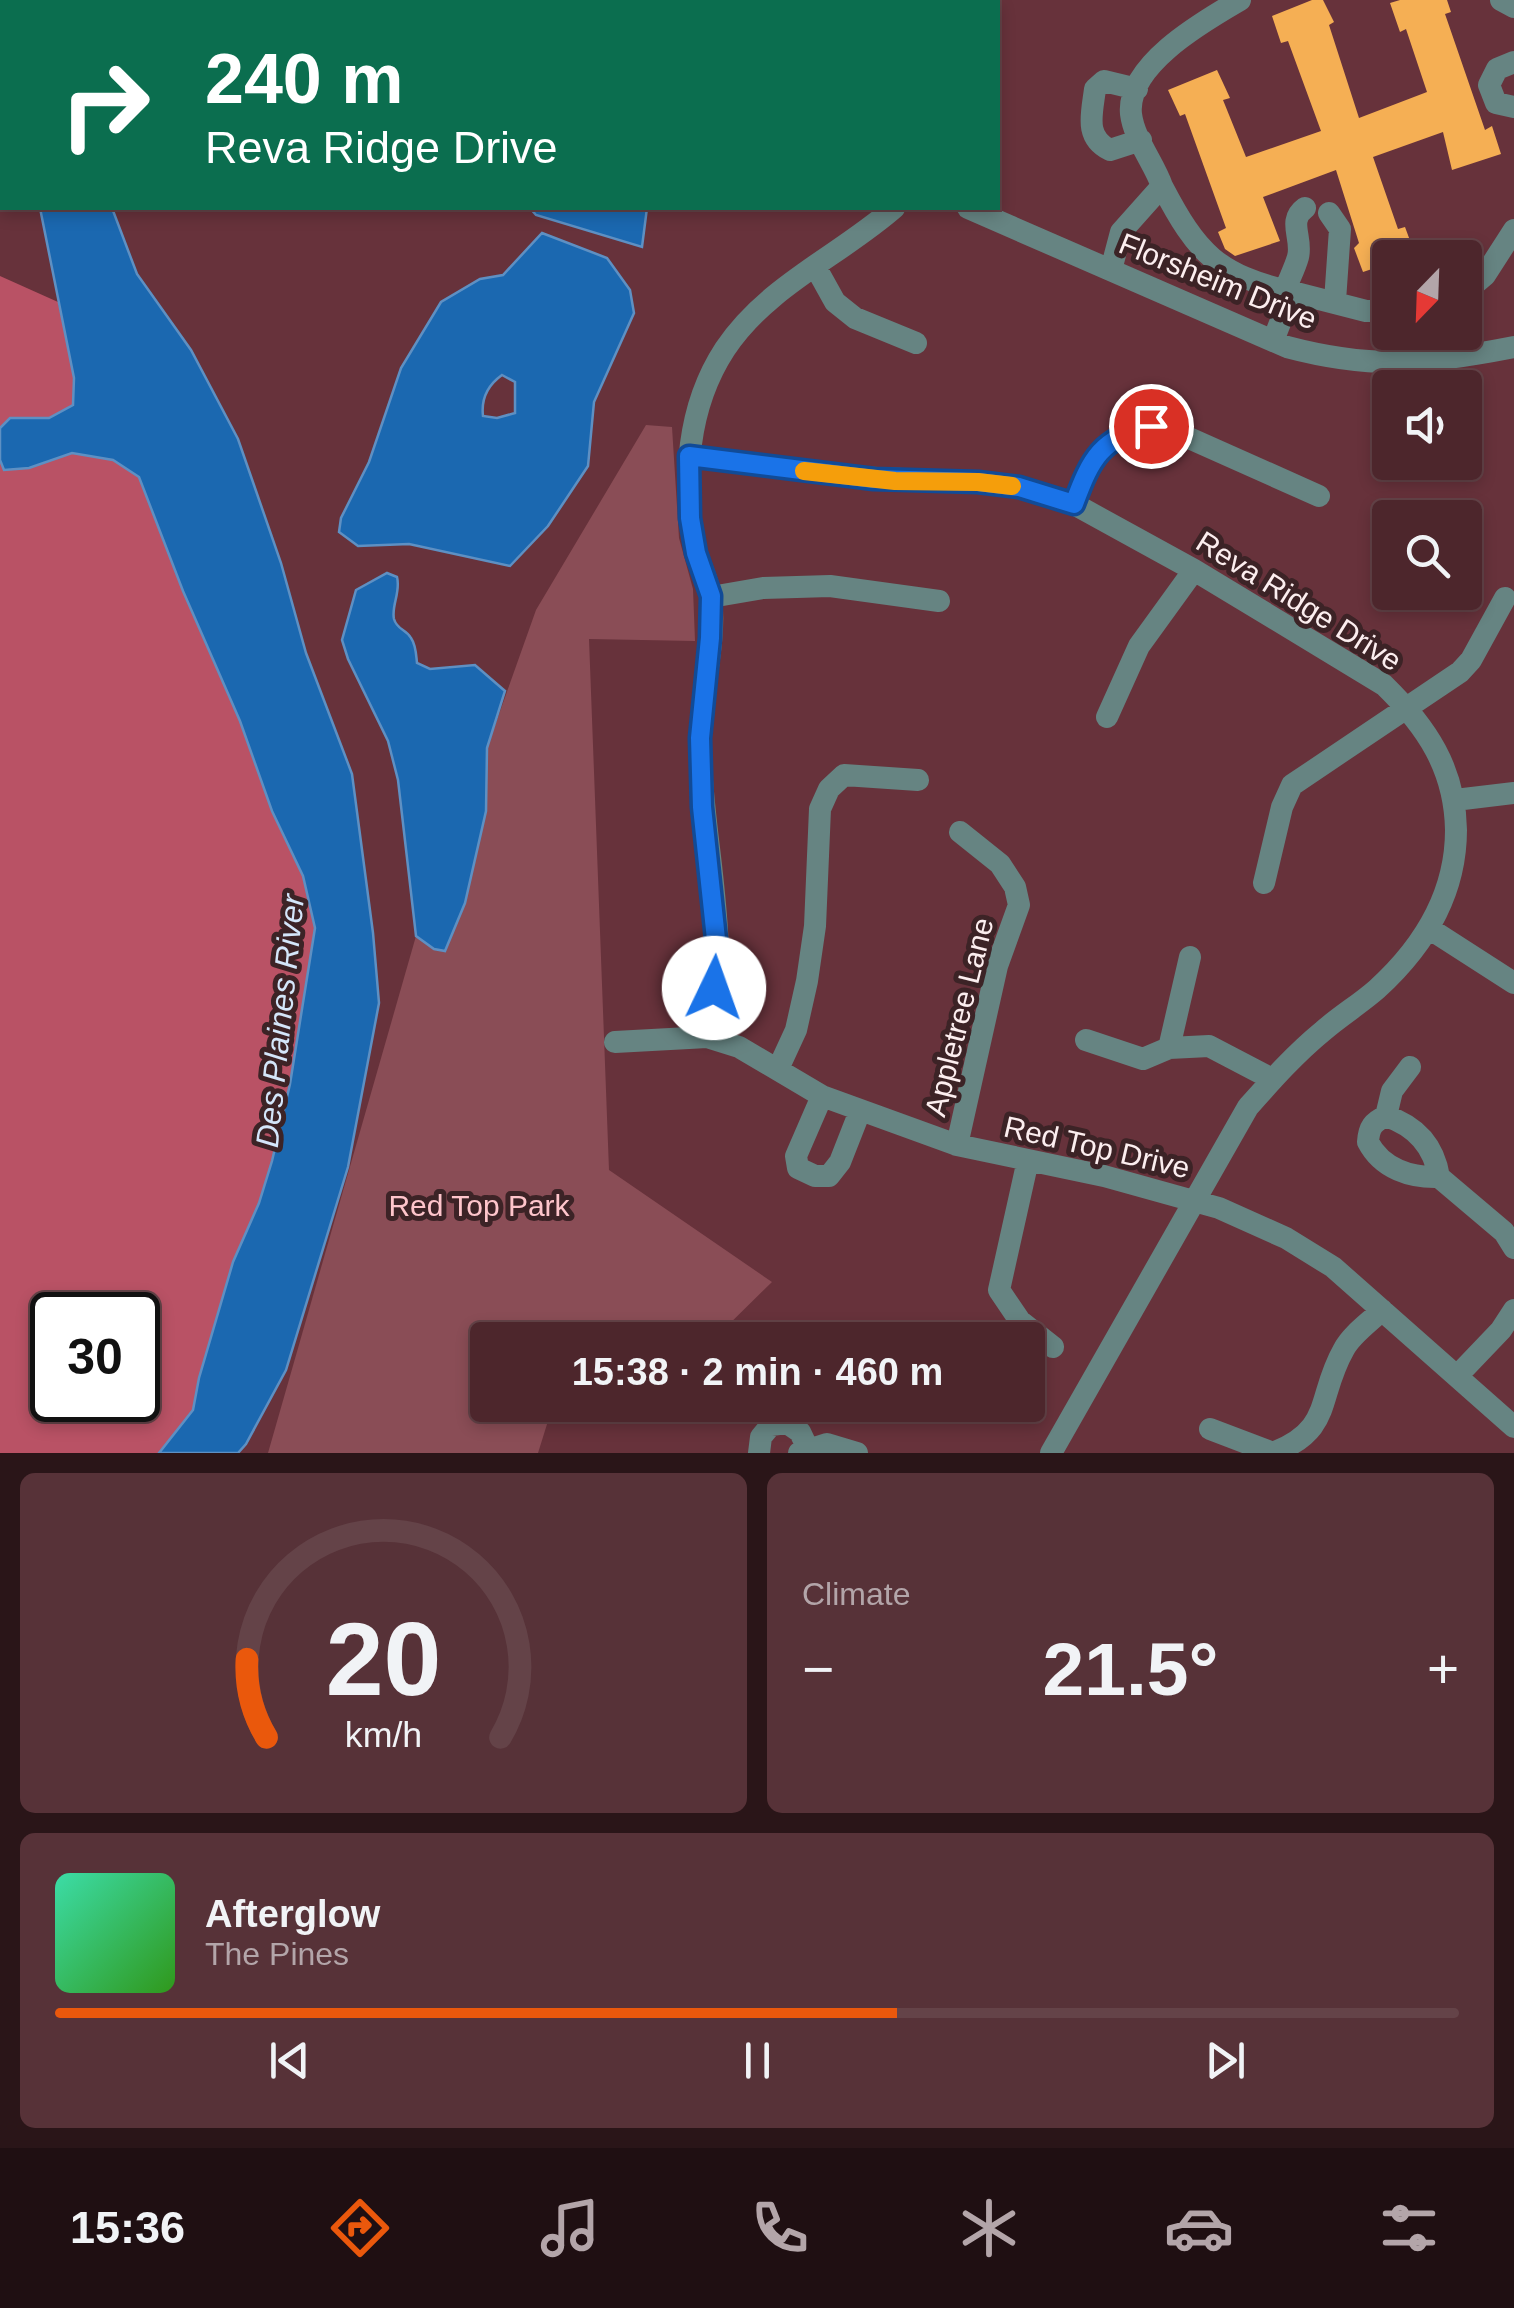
<!DOCTYPE html>
<meta charset="utf-8">
<style>
body{margin:0;font-family:Helvetica,sans-serif;background:#573238;color:#f1f3f6;height:100vh;display:flex;flex-direction:column;font-size:38px;white-space:nowrap}
*{box-sizing:border-box;margin:0}
p{font-size:32px;color:#b3a5a9}
.icon{flex:none;width:55px;height:55px;fill:none;stroke:currentColor;stroke-width:2;stroke-linecap:round;stroke-linejoin:round}
.map{position:relative;height:1453px;overflow:hidden}
.panel{display:flex;flex-direction:column;gap:20px;padding:20px;background:#2a1518;flex:1}
.panel>*{flex:none}
.banner{position:absolute;left:0px;top:0px;width:1000px;height:210px;box-shadow:0 5px 15px #0003,0 0 0 2px #644348;background:#0b6e4f;color:#fff;overflow:hidden}
.needle{width:65px;rotate:203deg}
.controls{position:absolute;left:1372px;top:240px;display:grid;gap:20px}
.controls a{display:grid;place-items:center;width:110px;height:110px;border-radius:10px;background:#4d262c;box-shadow:0 5px 15px #0003,0 0 0 2px #644348;font-size:50px}
.speed{position:absolute;left:30px;top:1292px;display:flex;gap:20px;font-size:50px;font-weight:700;text-align:center}
.speed>*{display:grid;place-content:center;width:130px;height:130px;border-radius:50%;background:#4d262c;box-shadow:0 5px 15px #0003,0 0 0 2px #644348;line-height:1}
.speed .limit{border:5px solid #111;border-radius:15px;background:#fff;color:#111}
.pin{position:absolute;display:grid;place-items:center;width:85px;height:85px;color:#fff;margin:-42px;border:5px solid #fff;border-radius:50%;box-shadow:0 2px 10px #0007}
.me{position:absolute;width:110px;margin:-55px;rotate:3deg;stroke-linejoin:round;filter:drop-shadow(0 0 8px #0008)}
.turn{display:flex;align-items:center;gap:35px;height:210px;padding:0 40px;font-size:45px}
.turn .icon{width:130px;height:130px;stroke-width:2.5}
.turn b{display:block;font-size:70px;line-height:85px}
.big{font-size:75px;font-weight:600;line-height:1.1}
.panel .card{flex:1;display:flex;flex-direction:column;justify-content:center;gap:15px;min-width:0;padding:0 35px;border-radius:15px;background:#573238}
.panel .dial{align-items:center;gap:0}
.dial svg{height:260px;overflow:visible;fill:none;stroke:#644348;stroke-width:7;stroke-linecap:round;text-anchor:middle}
.dial text{fill:#f1f3f6;stroke:none}
.song{display:flex;align-items:center;gap:30px}
.cover{width:120px;height:120px;border-radius:15px;background:linear-gradient(135deg,hsl(160 70% 55%),hsl(110 70% 35%))}
.played{height:10px;border-radius:5px;background:linear-gradient(90deg,#ea580c 60%,#644348 60%)}
.keys{display:flex;justify-content:space-around;direction:ltr}
.heat{display:flex;justify-content:space-between;align-items:center;font-size:55px;direction:ltr}
.panel .tiles{flex:1;display:grid;gap:20px;grid-template-columns:1fr 1fr}
.card:last-child{grid-column:span 2}
.trip{position:absolute;left:470px;top:1322px;width:575px;height:100px;border-radius:10px;background:#4d262c;box-shadow:0 5px 15px #0003,0 0 0 2px #644348;font-weight:600;line-height:100px;text-align:center}
.dock{display:flex;height:160px;justify-content:space-around;align-items:center;background:#1f0f12;color:#b3a5a9}
.dock .icon{width:70px;height:70px}
.dock .on{color:#ea580c}
.dock b{font-size:45px;color:#f1f3f6}
.map>svg:first-child{display:block}
</style>
<div class="map">
<svg width="1514" height="1453" viewBox="0 0 1514 1453">
<rect width="100%" height="100%" fill="#67323b"/>
<!-- green -->
<path fill="#8a4d56" d="M 646,425 L 672,427 L 679,538 L 693,589 L 695,641 L 589,639 L 609,1170 L 772,1282 L 713,1340 L 488,1340 L 488,1405 L 553,1405 L 538,1453 L 268,1453 L 416,936 L 434,949 L 486,811 L 487,748 L 536,610 Z"/>
<!-- forest -->
<path fill="#b95265" fill-rule="evenodd" d="M 0,276 L 58,302 L 74,378 L 73,405 L 49,418 L 10,418 L 0,428 Z
M 72,453 L 113,460 L 139,477 L 183,591 L 240,721 L 272,811 L 303,876 L 315,928 L 290,1084 L 272,1161 L 259,1202 L 233,1262 L 199,1378 L 193,1410 L 159,1453 L 0,1453 L 0,460 L 5,470 L 29,468 ZM 52,1315 L 138,1315 L 138,1400 L 52,1400 Z"/>
<!-- water -->
<path fill="#1b68b0" stroke="#5e90c3" stroke-width="2.5" fill-rule="evenodd" d="M 40,208 L 112,208 L 137,274 L 191,350 L 238,439 L 281,563 L 306,653 L 352,774 L 373,933 L 379,1003 L 348,1167 L 286,1370 L 246,1444 L 238,1453 L 159,1453 L 193,1410 L 199,1378 L 233,1262 L 259,1203 L 272,1161 L 290,1084 L 315,928 L 303,876 L 272,811 L 240,721 L 183,591 L 139,477 L 113,460 L 72,453 L 29,468 L 4,470 L 0,460 L 0,428 L 10,418 L 49,418 L 73,405 L 74,378 Z
M 530,208 L 647,208 L 642,247 L 536,215 Z
M 542,233 L 607,258 L 630,290 L 634,313 L 594,402 L 588,466 L 548,526 L 510,566 L 409,544 L 358,546 L 339,532 L 341,518 L 369,462 L 401,368 L 441,302 L 480,279 L 503,275 ZM 502,375 L 515,382 L 515,413 L 497,418 L 483,416 C 481,399 488,385 502,375 Z
M 387,573 L 397,577 C 401,592 391,606 394,619 C 397,630 406,629 411,638 C 416,645 416,654 417,663 L 430,669 L 475,665 L 505,691 L 487,748 L 486,811 L 465,903 L 445,951 L 434,949 L 416,936 L 398,780 L 388,741 L 348,659 L 342,640 L 356,590 Z"/>
<!-- building -->
<path fill="#f5af54" d="M 1312,0 L 1323,0 L 1334,22 L 1329,25 L 1359,118 L 1427,92 L 1406,29 L 1400,32 L 1390,3 L 1400,0 L 1447,0 L 1451,12 L 1445,14 L 1485,130 L 1492,126 L 1501,154 L 1452,170 L 1443,132 L 1373,157 L 1398,229 L 1405,227 L 1415,254 L 1390,258 L 1390,263 L 1363,272 L 1354,248 L 1359,243 L 1336,170 L 1263,197 L 1280,241 L 1235,256 L 1225,249 L 1218,232 L 1226,228 L 1185,114 L 1180,116 L 1168,90 L 1217,70 L 1230,98 L 1223,100 L 1246,157 L 1321,131 L 1288,41 L 1281,43 L 1272,16 Z"/>
<g fill="none" stroke-linecap="round" stroke-linejoin="round">
<!-- minor -->
<path stroke="#668482" stroke-width="22" d="M 1501,0 L 1514,7
M 1514,62 L 1497,69 L 1489,85 L 1496,103 L 1514,107
M 1137,89 L 1104,81 L 1095,89 C 1092,114 1084,137 1110,150 L 1141,140
M 1162,186 C 1197,253 1217,275 1292,292
M 968,208 L 1287,347 C 1374,370 1427,364 1514,347
M 1329,213 L 1340,229 L 1335,301
M 815,266 L 835,302 L 855,318 L 916,343
M 1111,270 L 1121,232 L 1162,186 C 1154,163 1134,139 1131,114 C 1126,65 1204,21 1240,0
M 1285,290 C 1289,279 1295,268 1298,257 C 1303,238 1287,221 1305,208
M 1465,292 L 1485,275 L 1514,230
M 1273,341 L 1292,292 L 1366,311 L 1390,311
M 689,456 L 853,477 L 978,482 L 1019,487 L 1074,504 L 1194,570 L 1384,685 C 1427,727 1455,769 1456,830 C 1456,894 1423,947 1377,989 C 1360,1004 1340,1016 1323,1031 C 1295,1054 1272,1080 1248,1107 L 1051,1453
M 1074,504 C 1092,455 1113,419 1171,430 L 1319,496
M 711,597 L 763,588 L 830,586 L 939,601
M 1107,717 L 1139,646 L 1194,570
M 1455,800 L 1514,793
M 1264,883 L 1282,807 L 1292,785 L 1460,672 L 1471,660 L 1505,598
M 1430,929 L 1514,983
M 707,1037 C 711,1010 719,981 718,954 C 717,883 701,813 700,742 C 700,696 717,641 711,598 C 709,580 699,564 695,547 C 682,480 687,407 725,349 C 767,286 839,256 894,208
M 1086,1040 L 1143,1059 L 1169,1048 L 1209,1046 L 1272,1079
M 615,1042 L 707,1037 L 739,1047 L 822,1096 L 957,1145 L 1104,1176 L 1219,1208 L 1286,1238 L 1333,1267 L 1514,1427
M 1169,1048 L 1190,957
M 778,1069 L 796,1030 L 807,981 L 815,926 L 820,809 L 829,789 L 844,775 L 918,780
M 822,1096 L 796,1156 L 798,1168 L 815,1176 L 829,1176 L 840,1162 L 860,1111
M 1386,1116 L 1392,1091 L 1410,1067
M 957,1145 L 997,966 L 1019,905 L 1015,887 L 1000,864 L 960,832
M 1028,1160 L 999,1290 L 1020,1321 L 1053,1347
M 1439,1177 C 1411,1178 1382,1169 1368,1142 C 1369,1127 1373,1122 1386,1116 C 1416,1126 1434,1146 1439,1177 L 1504,1232 L 1514,1248
M 1458,1375 L 1501,1330 L 1514,1310
M 1210,1429 L 1273,1453 C 1334,1429 1316,1398 1344,1349 C 1352,1334 1370,1322 1382,1310
M 759,1453 L 761,1437 L 771,1425 L 787,1423 L 800,1432 L 808,1449
M 799,1453 L 827,1444 L 857,1453"/>
</g>
<g fill="none" stroke-linecap="round" stroke-linejoin="round">
<!-- route casing -->
<g stroke="#114b97" stroke-width="25">
<path id="route" d="M 714,988 L 718,958 L 702,807 L 700,738 L 710,638 L 711,596 L 696,553 L 690,518 L 689,456 L 874,479 L 978,482 L 1019,487 L 1074,504 C 1091,458 1101,438 1151,426"/>
</g>
<!-- route -->
<use href="#route" stroke="#1a73e8" stroke-width="18"/>
<!-- slow -->
<path stroke="#f59e0b" stroke-width="18" d="M 804,471 L 895,481 L 978,482 L 1012,486"/>
</g>
<g text-anchor="middle" dominant-baseline="central" stroke-width="10" stroke-linejoin="round" paint-order="stroke">
<!-- street labels -->
<g font-size="30" fill="#fceeef" stroke="#3c2326">
<text transform="translate(1218 281) rotate(22)">Florsheim Drive</text>
<text transform="translate(1299 601) rotate(32)">Reva Ridge Drive</text>
<text transform="translate(959 1017) rotate(-76)">Appletree Lane</text>
<text transform="translate(1097 1147) rotate(13)">Red Top Drive</text>
</g>
<!-- park labels -->
<g font-size="30" fill="#fec5cb" stroke="#3c2326">
<text x="479" y="1205">Red Top Park</text>
</g>
<!-- water labels -->
<g font-size="32" font-style="italic" fill="#d4e6fa" stroke="#3c2326">
<text transform="translate(280 1021) rotate(-84)">Des Plaines River</text>
</g>
</g>
</svg>
<div class="controls">
<a><svg class="needle" viewBox="-14 -14 28 28"><path d="M0-13l5 13h-10z" fill="#e53935"/><path d="M0 13l5-13h-10z" fill="#b3a5a9"/></svg></a>
<a><svg class="icon" aria-label="sound" viewBox="0 0 24 24"><path d="M4 9h4l5-4v14l-5-4H4zM17 9q2 3 0 6"/></svg></a>
<a><svg class="icon" aria-label="search" viewBox="0 0 24 24"><circle cx="10" cy="10" r="6"/><path d="M15 15l6 6"/></svg></a>
</div>
<div class="speed"><div class="limit">30</div></div>
<div class="pin" style="left:1151px;top:426px;background:#d93025"><svg class="icon" aria-label="arrive" viewBox="0 0 24 24"><path d="M6 21V4h12l-3 4 3 4H6"/></svg></div>
<svg class="me" style="left:714px;top:988px" viewBox="-20 -20 40 40"><circle r="19" fill="#fff"/><path d="M0-13L10 11 0 6-10 11z" fill="#1a73e8"/></svg>
<div class="trip">15:38 · 2 min · 460 m</div>
<div class="banner">
<div class="turn"><svg class="icon" aria-label="right" viewBox="0 0 24 24"><path d="M7 20v-9h11M14 6l5 5-5 5"/></svg><div><b>240 m</b>Reva Ridge Drive</div></div>
</div>
</div>
<section class="panel">
<div class="tiles">
<div class="card dial"><svg viewBox="0 0 100 80">
<path d="M14 69A42 42 0 1 1 86 69"/>
<path d="M14 69A42 42 0 0 1 8 45" stroke="#ea580c"/>
<text x="50" y="56" font-size="32" font-weight="700">20</text>
<text x="50" y="72" font-size="11">km/h</text>
</svg></div>
<div class="card"><p>Climate</p>
<div class="heat"><a>−</a><b class="big">21.5°</b><a>+</a></div>
</div>
<div class="card">
<div class="song"><i class="cover"></i><div><b>Afterglow</b><p>The Pines</p></div></div>
<div class="played"></div>
<div class="keys"><svg class="icon" aria-label="previous" viewBox="0 0 24 24"><path d="M18 5L8 12l10 7zM5 5v14"/></svg><svg class="icon" aria-label="pause" viewBox="0 0 24 24"><path d="M8 5v14M16 5v14"/></svg><svg class="icon" aria-label="next" viewBox="0 0 24 24"><path d="M6 5l10 7-10 7zM19 5v14"/></svg></div>
</div>
</div>
</section>
<nav class="dock">
<b>15:36</b>
<svg class="icon on" aria-label="directions" viewBox="0 0 24 24"><path d="M12 3l9 9-9 9-9-9zM9 14v-3h6M13 9l2 2-2 2"/></svg>
<svg class="icon" aria-label="music" viewBox="0 0 24 24"><path d="M9 18V5l10-2v13"/><circle cx="6" cy="18" r="3"/><circle cx="16" cy="16" r="3"/></svg>
<svg class="icon" aria-label="phone" viewBox="0 0 24 24"><path d="M5 4h4l2 5-3 2q2 4 5 5l2-3 5 2v4C11 20 4 13 5 4z"/></svg>
<svg class="icon" aria-label="climate" viewBox="0 0 24 24"><path d="M12 3v18M4 7l16 10M4 17L20 7"/></svg>
<svg class="icon" aria-label="car" viewBox="0 0 24 24"><path d="M5 17H2v-5l4-1 3-4h7l3 4 3 1v5h-3M9 17h6M6 11h13"/><circle cx="7" cy="17" r="2"/><circle cx="17" cy="17" r="2"/></svg>
<svg class="icon" aria-label="filters" viewBox="0 0 24 24"><path d="M4 7h16M4 17h16"/><circle cx="9" cy="7" r="2"/><circle cx="15" cy="17" r="2"/></svg>
</nav>
